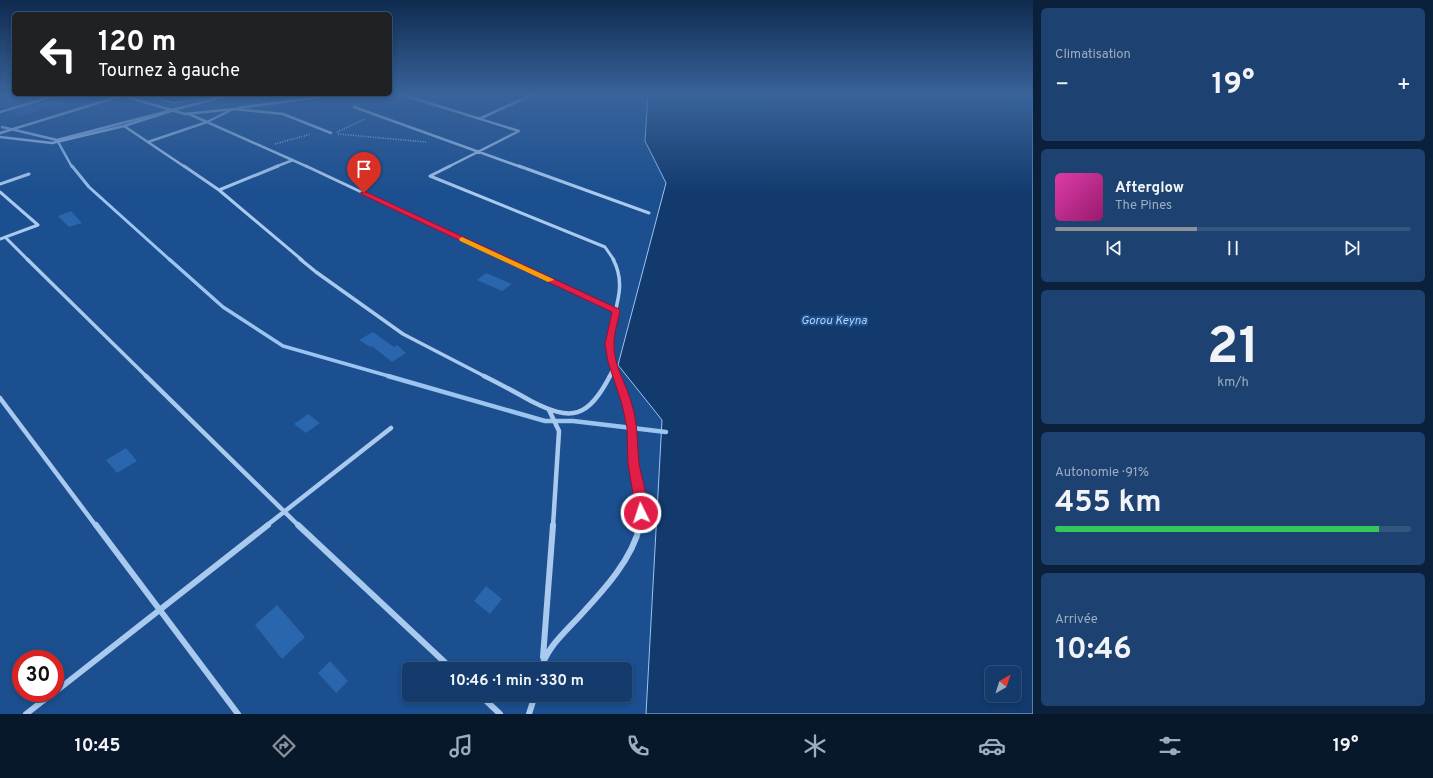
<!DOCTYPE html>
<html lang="fr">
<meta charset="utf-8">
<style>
body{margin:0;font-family:Overpass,sans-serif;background:#1d4271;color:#f1f3f6;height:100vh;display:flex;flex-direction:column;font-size:15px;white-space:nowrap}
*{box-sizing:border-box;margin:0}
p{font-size:13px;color:#9dadc1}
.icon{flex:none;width:22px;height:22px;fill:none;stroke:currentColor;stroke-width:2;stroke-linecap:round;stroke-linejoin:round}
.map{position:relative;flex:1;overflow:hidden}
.sheet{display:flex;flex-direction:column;gap:8px;padding:8px;background:#0b203b;width:400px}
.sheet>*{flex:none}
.top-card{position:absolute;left:12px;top:12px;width:380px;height:84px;border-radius:6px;box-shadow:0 2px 6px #0003,0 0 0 1px #33557e;background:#202124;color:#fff;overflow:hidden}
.needle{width:26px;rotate:39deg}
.buttons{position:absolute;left:985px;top:666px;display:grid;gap:8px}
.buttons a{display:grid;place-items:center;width:36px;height:36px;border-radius:6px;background:#143b6b;box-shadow:0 2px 6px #0003,0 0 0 1px #33557e;font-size:20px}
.speed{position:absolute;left:12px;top:650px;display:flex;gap:8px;font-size:20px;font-weight:700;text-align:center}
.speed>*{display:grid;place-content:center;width:52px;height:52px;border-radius:50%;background:#143b6b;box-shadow:0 2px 6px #0003,0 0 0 1px #33557e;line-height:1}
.speed .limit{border:6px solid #d22;background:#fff;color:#111}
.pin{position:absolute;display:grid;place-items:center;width:34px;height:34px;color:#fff;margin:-41px -17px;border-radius:50% 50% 50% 0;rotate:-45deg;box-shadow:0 0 4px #0007}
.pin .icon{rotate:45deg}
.me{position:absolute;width:44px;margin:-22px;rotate:356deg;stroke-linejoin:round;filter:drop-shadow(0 0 3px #0008)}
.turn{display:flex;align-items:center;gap:14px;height:84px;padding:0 20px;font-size:18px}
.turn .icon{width:52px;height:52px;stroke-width:2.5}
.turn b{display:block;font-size:28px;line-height:34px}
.big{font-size:30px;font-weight:700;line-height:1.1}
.sheet .tile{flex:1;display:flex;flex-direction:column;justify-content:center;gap:6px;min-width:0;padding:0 14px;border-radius:6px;background:#1d4271}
.sheet .dial{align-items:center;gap:0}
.dial b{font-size:52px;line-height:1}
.song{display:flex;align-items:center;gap:12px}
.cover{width:48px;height:48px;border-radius:6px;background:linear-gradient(135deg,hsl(320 70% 55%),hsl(320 70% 35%))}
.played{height:4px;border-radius:2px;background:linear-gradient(90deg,#8c9099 40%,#33557e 40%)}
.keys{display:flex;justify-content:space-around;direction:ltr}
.heat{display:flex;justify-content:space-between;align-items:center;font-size:22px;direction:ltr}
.charge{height:6px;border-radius:3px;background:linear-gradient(90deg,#34c759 91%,#33557e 0)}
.trip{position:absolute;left:402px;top:662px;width:230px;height:40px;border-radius:6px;background:#143b6b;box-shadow:0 2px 6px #0003,0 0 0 1px #33557e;font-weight:700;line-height:40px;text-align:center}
.menu{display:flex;height:64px;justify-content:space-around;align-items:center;background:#08182b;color:#9dadc1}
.menu .icon{width:28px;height:28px}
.menu .on{color:#8c9099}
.menu b{font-size:18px;color:#f1f3f6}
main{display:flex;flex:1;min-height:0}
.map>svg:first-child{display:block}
</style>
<main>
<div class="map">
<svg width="1033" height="714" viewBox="0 0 1033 714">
<rect width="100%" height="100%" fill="#1b4f8f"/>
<!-- water -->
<path fill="#123a6d" stroke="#9cc4f0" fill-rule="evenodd" d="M 158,94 L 236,94 L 174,103 L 152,96 Z
M 648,94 L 1033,94 L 1033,714 L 646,714 L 662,420 L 618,365 L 666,183 L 645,141 ZM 992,673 L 1014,673 L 1014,695 L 992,695 Z"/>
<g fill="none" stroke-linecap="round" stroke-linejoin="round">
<!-- stream-far3 -->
<path stroke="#9cc4f0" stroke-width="2.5" d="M 2,127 L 57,140 L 234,94
M 57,140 L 72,167"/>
<!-- stream-far2 -->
<path stroke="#9cc4f0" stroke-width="3" d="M 72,166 L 89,187 L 170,260"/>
<!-- stream-far1 -->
<path stroke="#9cc4f0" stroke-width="3.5" d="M 169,259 L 223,307 L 283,346 L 392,377"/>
<!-- stream -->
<path stroke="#9cc4f0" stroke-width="4.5" d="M 388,376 L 545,421 L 573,421 L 666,432"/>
</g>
<!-- building -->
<path fill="#2a66ad" d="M 23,94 L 51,94 L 4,108 L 0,107 L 11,103 L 2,101 Z
M 64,94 L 80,94 L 81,97 L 21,116 L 11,111 L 62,97 Z
M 71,211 L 82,223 L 69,227 L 58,216 Z
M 486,273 L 512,284 L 502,291 L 477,280 Z
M 373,332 L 394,347 L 397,345 L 406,353 L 392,362 L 372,346 L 370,347 L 359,340 Z
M 308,414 L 320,423 L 306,433 L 294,424 Z
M 126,448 L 137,461 L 117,473 L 106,460 Z
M 486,586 L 502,599 L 490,614 L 474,601 Z
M 277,605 L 305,637 L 282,659 L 255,625 Z
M 330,661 L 348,681 L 336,693 L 318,673 Z"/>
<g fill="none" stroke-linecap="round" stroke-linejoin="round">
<!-- path -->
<path stroke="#a9c9ee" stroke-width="1.5" stroke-dasharray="1 1.5" stroke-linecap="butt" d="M 337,132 L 365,119
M 338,134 L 426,142
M 275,144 L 311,134"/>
<!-- minor-far4 -->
<path stroke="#a9c9ee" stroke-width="2.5" d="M 116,94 L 185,114 L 234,109 L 283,114 L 331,133
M 400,94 L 519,131
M 354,107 L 521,167
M 238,108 L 342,94
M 0,112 L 61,94
M 189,114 L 308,167
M 479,119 L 534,94
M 124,126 L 185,167
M 0,133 L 121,96
M 0,137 L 52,143 L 124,126 L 171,111
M 148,142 L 207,122 L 231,110
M 275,167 L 293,160
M 448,167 L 519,131"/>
<!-- minor-far3 -->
<path stroke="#a9c9ee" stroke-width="3" d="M 184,166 L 219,190 L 302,260
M 306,166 L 506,260
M 519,166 L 649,213
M 430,176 L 605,247 L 614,260
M 430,176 L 450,166
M 0,184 L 29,174
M 219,190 L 278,166
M 0,192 L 38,225 L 0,239
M 5,237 L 28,260"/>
<!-- minor-far2 -->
<path stroke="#a9c9ee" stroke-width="3.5" d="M 27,259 L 147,377
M 300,259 L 316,272 L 403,334 L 486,377
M 504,259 L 616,311
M 613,259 C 629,289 611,312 610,341 C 610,353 613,366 617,377
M 609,377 L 614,367"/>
<!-- minor-far1 -->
<path stroke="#a9c9ee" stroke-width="4.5" d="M 146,376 L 299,526
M 484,376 C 500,384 515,392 531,401 C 572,422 588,418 610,376
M 617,376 L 630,420 L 640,506 L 639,526
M 0,398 L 96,526
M 549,410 L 559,431 L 553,526
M 266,526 L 391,428"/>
<!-- minor -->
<path stroke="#a9c9ee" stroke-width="6" d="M 96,525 L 238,714
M 298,525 L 452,669
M 543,657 L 553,525
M 541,669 C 547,648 562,635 577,619 C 601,593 632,561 640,525
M 55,692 L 268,525
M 480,695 L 500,714
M 26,714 L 53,693
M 529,714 L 535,695"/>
</g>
<!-- sky -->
<linearGradient id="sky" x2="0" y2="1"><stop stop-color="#0f2b4f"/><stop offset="0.49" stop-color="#39639b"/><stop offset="1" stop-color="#39639b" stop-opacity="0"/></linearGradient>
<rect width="1033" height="193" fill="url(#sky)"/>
<!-- route -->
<path fill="#e11d48" stroke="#92132f" d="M 361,192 L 366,192 L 619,309 L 620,311 C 618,321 614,333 614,344 C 613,365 627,385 632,405 C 638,424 637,443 639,463 C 641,477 651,503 645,517 L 641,518 L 637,517 L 628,464 L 627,428 L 622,404 L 608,362 L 605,344 L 612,312 L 361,194 Z"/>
<!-- slow -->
<path fill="#f59e0b" d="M 462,237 L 553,279 L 554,280 L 548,282 L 460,241 L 459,239 Z"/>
<g text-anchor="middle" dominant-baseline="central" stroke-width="4" stroke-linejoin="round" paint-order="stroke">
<!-- water labels -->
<g font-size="12" font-style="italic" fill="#b5d3f5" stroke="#1b4f8f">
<text x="834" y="321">Gorou Keyna</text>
</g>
</g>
</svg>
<div class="buttons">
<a><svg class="needle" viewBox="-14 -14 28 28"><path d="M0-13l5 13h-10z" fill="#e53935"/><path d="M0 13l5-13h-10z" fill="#9dadc1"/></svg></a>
</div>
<div class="speed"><div class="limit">30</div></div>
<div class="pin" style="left:364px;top:193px;background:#d93025"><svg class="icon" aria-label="arrive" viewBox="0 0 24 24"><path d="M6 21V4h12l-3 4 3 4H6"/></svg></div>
<svg class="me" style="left:641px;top:513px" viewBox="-20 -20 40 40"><circle r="17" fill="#e11d48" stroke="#fff" stroke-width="3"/><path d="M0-11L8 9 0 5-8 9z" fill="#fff"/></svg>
<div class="trip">10:46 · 1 min · 330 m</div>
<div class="top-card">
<div class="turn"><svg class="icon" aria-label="left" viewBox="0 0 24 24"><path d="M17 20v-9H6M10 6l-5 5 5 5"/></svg><div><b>120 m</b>Tournez à gauche</div></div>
</div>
</div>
<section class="sheet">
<div class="tile"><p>Climatisation</p>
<div class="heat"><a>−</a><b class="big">19°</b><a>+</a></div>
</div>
<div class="tile">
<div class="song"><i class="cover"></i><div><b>Afterglow</b><p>The Pines</p></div></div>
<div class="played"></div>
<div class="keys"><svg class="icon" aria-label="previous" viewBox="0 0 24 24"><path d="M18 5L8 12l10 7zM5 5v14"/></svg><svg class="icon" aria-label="pause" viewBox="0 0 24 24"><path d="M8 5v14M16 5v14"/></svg><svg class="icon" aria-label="next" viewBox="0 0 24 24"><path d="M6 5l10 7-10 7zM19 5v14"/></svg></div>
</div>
<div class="tile dial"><b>21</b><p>km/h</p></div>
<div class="tile"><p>Autonomie · 91%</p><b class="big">455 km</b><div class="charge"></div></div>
<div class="tile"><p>Arrivée</p><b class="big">10:46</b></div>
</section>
</main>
<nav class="menu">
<b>10:45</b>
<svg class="icon on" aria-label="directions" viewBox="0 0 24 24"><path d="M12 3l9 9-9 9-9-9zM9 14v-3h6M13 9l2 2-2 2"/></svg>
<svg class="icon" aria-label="music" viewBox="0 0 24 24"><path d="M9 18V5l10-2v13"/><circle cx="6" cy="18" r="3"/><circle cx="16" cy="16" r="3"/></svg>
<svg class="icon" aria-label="phone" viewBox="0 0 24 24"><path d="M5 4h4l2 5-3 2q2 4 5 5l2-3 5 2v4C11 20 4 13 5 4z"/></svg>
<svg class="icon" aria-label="climate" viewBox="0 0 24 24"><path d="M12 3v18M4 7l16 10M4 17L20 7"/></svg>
<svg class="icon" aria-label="car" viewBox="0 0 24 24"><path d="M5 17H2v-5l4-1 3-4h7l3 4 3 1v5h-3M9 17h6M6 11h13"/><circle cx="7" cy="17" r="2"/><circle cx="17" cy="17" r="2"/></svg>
<svg class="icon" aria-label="filters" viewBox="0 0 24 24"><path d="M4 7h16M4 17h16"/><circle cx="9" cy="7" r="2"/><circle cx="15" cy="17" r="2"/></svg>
<b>19°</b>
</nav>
